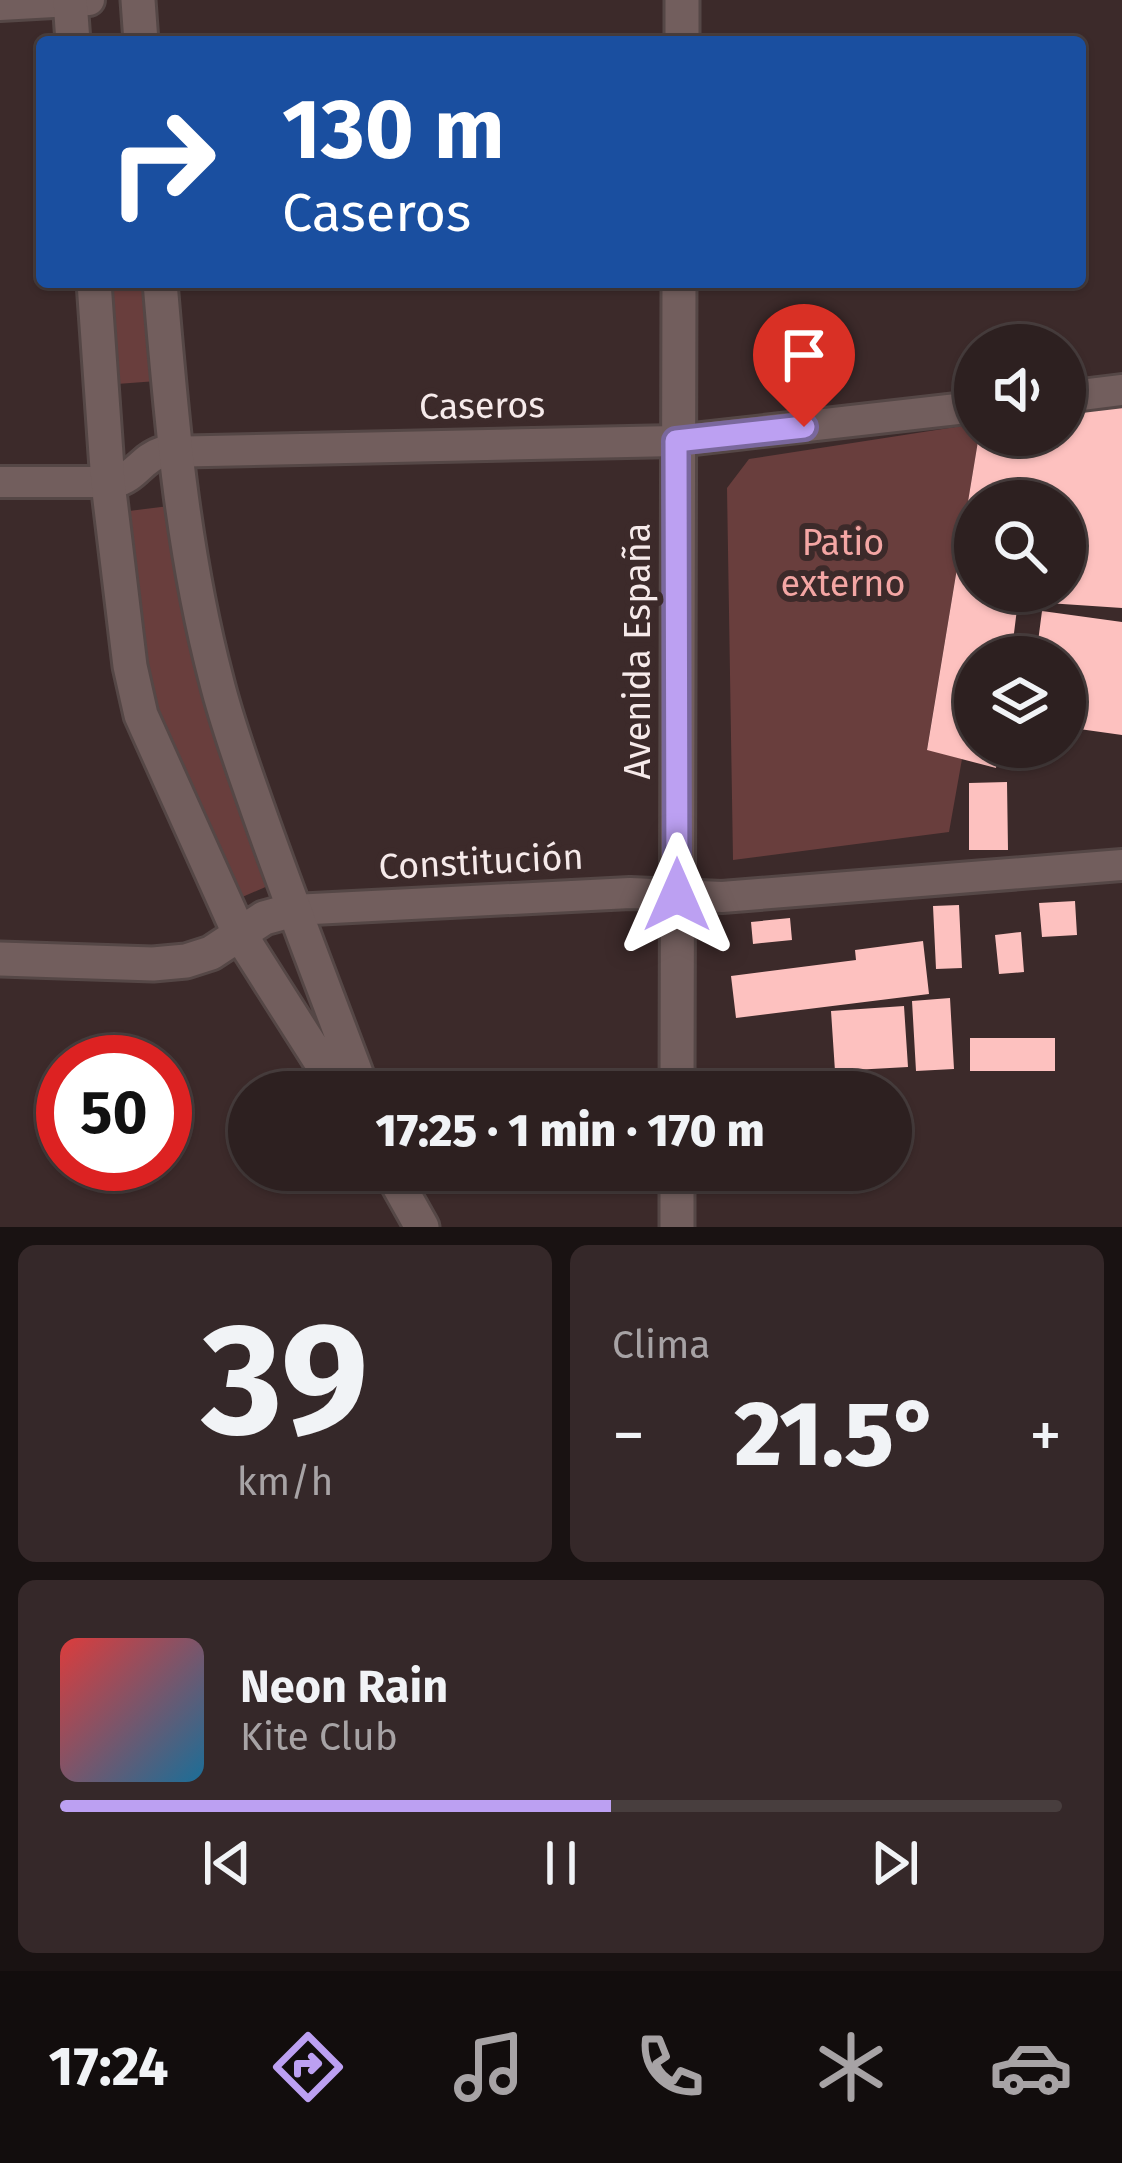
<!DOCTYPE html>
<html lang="es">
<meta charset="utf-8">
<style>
body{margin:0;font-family:"Fira Sans",sans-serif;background:#352829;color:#f1f3f6;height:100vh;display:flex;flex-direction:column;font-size:45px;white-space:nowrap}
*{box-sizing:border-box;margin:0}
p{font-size:39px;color:#a7a3a5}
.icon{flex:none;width:66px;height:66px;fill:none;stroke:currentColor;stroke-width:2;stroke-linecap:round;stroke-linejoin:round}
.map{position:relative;height:1227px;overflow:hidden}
.side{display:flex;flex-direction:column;gap:18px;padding:18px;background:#191212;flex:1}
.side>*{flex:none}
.top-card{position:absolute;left:36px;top:36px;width:1050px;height:252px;border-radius:12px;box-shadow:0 3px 9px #0004,0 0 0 3px #483e3e;background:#1a4fa0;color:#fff;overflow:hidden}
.controls{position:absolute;left:954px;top:324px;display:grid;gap:24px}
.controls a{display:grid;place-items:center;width:132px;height:132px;border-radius:50%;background:#2d2020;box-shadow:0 3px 9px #0004,0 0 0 3px #483e3e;font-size:60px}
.speed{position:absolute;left:36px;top:1035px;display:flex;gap:24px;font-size:60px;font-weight:700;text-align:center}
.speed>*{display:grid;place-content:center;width:156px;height:156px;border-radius:50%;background:#2d2020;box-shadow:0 3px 9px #0004,0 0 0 3px #483e3e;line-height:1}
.speed .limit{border:18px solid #d22;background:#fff;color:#111}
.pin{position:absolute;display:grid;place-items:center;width:102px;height:102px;color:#fff;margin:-123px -51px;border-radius:50% 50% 50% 0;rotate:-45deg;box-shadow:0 0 12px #0007}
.pin .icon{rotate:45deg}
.me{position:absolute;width:132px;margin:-66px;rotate:0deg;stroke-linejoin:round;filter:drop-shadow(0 0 9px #0008)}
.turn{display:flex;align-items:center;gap:42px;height:252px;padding:0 48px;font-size:54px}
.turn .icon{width:156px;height:156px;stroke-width:2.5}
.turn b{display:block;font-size:84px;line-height:102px}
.big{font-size:90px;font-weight:800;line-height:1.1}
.side .widget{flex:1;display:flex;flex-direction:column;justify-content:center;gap:18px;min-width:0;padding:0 42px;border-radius:18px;background:#352829}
.side .dial{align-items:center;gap:0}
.dial b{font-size:156px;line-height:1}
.song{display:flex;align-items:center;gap:36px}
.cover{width:144px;height:144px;border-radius:18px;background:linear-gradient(135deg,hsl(0 70% 55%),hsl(200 70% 35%))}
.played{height:12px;border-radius:6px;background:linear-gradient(90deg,#bca0f2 55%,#483e3e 55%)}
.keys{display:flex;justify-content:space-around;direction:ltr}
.heat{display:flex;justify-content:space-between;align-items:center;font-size:66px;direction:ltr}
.side .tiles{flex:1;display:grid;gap:18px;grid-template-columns:1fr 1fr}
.widget:last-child{grid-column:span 2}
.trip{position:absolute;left:228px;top:1071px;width:684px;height:120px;border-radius:60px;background:#2d2020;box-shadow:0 3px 9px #0004,0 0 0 3px #483e3e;font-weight:800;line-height:120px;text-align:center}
.menu{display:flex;height:192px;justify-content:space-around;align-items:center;background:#120d0d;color:#a7a3a5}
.menu .icon{width:84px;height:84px}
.menu .active{color:#bca0f2}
.menu b{font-size:54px;color:#f1f3f6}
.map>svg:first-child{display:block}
</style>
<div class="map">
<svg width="1122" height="1227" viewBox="0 0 1122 1227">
<rect width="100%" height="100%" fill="#3c2a2a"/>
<!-- green -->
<path fill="#693e3d" d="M 107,282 L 148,282 L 157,381 L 117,384 Z
M 975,424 L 975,435 L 979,435 L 927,749 L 962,759 L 949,832 L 733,860 L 727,488 L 749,459 Z
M 169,506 L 277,882 L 240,898 C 208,829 173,759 151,685 C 135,630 135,568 129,511 Z"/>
<!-- building -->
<path fill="#fdc1bf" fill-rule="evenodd" d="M 1122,407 L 1122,608 L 1018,601 L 1011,657 L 975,657 L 975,747 L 999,747 L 996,768 L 927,750 L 979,435 L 1065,435 L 1065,413 ZM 975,501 L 1065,501 L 1065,591 L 975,591 Z
M 1042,611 L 1122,622 L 1122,735 L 1065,727 L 1065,657 L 1036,657 Z
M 1007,782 L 1008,850 L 969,850 L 969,783 Z
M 1075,901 L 1077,935 L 1042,937 L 1039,903 Z
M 959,905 L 962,968 L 936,969 L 933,906 Z
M 790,918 L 792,940 L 753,944 L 751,922 Z
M 1021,932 L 1024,972 L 999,974 L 995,935 Z
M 923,941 L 929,994 L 736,1018 L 731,976 L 856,960 L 855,950 Z
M 950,998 L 954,1069 L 916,1071 L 912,1001 Z
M 904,1006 L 908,1067 L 835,1071 L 831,1011 Z
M 970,1038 L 1055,1038 L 1055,1071 L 970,1071 Z"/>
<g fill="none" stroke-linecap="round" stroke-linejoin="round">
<!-- minor casing -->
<g stroke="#554746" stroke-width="36">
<path id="minor" d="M 0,5 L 89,0
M 1065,397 L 1122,390
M 0,482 L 115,482 C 135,478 142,458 162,452 L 676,441 L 975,407
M 293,910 L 630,893 L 722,897 L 1122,865"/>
</g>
<!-- tertiary casing -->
<g stroke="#554746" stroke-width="39">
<path id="tertiary" d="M 70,0 L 73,42
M 138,0 L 141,42
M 94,282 L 108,483 L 130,666 L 141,715 L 239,933 L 340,1092
M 160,282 C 171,415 182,550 216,679 C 227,724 243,767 258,810 C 291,904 328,998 363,1092
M 0,959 L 153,964 L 186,961 L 211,953 L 264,918 L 293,910
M 390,1170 L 422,1227"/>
</g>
<!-- secondary casing -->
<g stroke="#554746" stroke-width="39">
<path id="secondary" d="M 682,42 L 682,0
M 677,1092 L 679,282
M 677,1227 L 677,1170"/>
</g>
<!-- minor -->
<use href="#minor" stroke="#725e5d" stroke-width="30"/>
<!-- tertiary -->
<use href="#tertiary" stroke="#725e5d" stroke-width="33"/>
<!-- secondary -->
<use href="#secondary" stroke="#725e5d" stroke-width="33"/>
</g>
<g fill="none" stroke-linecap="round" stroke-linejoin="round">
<!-- route casing -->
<g stroke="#7a689d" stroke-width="30">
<path id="route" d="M 677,895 L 676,441 L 804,427"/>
</g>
<!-- route -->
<use href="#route" stroke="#bca0f2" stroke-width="21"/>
</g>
<g text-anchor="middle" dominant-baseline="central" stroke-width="12" stroke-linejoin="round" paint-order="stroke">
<!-- street labels -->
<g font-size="36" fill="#f6eaea" stroke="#3c2a2a">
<text transform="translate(482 406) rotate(-1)">Caseros</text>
<text transform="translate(638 651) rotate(-90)">Avenida España</text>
<text transform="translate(481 862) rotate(-3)">Constitución</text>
</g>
<!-- park labels -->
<g font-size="36" fill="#f4a6a4" stroke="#3c2a2a">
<text x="843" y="543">Patio<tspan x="843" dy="41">externo</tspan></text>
</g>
</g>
</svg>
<div class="controls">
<a><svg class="icon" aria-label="sound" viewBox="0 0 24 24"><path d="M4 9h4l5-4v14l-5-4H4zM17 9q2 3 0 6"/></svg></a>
<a><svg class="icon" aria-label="search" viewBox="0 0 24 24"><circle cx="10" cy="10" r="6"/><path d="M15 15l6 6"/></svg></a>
<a><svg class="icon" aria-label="layers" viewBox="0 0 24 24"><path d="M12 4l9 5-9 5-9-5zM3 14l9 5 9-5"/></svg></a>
</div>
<div class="speed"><div class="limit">50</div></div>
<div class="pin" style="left:804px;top:427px;background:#d93025"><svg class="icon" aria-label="arrive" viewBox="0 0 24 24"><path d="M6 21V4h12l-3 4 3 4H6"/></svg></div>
<svg class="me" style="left:677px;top:895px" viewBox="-20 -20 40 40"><path d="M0-17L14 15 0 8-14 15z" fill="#bca0f2" stroke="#fff" stroke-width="4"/></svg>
<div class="trip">17:25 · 1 min · 170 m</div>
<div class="top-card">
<div class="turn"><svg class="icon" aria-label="right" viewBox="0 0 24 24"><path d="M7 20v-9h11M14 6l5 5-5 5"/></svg><div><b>130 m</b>Caseros</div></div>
</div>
</div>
<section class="side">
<div class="tiles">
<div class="widget dial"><b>39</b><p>km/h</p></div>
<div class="widget"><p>Clima</p>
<div class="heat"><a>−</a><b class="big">21.5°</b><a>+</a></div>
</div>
<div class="widget">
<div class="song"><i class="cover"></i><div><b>Neon Rain</b><p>Kite Club</p></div></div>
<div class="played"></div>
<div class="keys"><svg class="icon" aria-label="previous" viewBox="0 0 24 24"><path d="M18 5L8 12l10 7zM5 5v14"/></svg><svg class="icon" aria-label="pause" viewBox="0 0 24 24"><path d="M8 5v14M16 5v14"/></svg><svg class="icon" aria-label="next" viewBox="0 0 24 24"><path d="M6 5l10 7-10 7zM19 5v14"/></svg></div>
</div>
</div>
</section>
<nav class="menu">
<b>17:24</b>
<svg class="icon active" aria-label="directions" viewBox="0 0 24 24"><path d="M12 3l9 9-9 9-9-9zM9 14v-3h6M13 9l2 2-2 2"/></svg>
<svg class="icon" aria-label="music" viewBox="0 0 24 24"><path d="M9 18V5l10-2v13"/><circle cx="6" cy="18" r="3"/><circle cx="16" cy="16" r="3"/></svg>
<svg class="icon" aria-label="phone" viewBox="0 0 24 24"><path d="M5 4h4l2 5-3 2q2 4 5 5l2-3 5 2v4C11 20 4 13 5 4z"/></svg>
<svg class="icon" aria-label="climate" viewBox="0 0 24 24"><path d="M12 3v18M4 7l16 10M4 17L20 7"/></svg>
<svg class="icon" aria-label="car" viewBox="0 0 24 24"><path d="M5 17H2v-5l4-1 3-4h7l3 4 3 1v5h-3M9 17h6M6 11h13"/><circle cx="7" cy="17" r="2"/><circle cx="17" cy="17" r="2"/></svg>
</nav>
